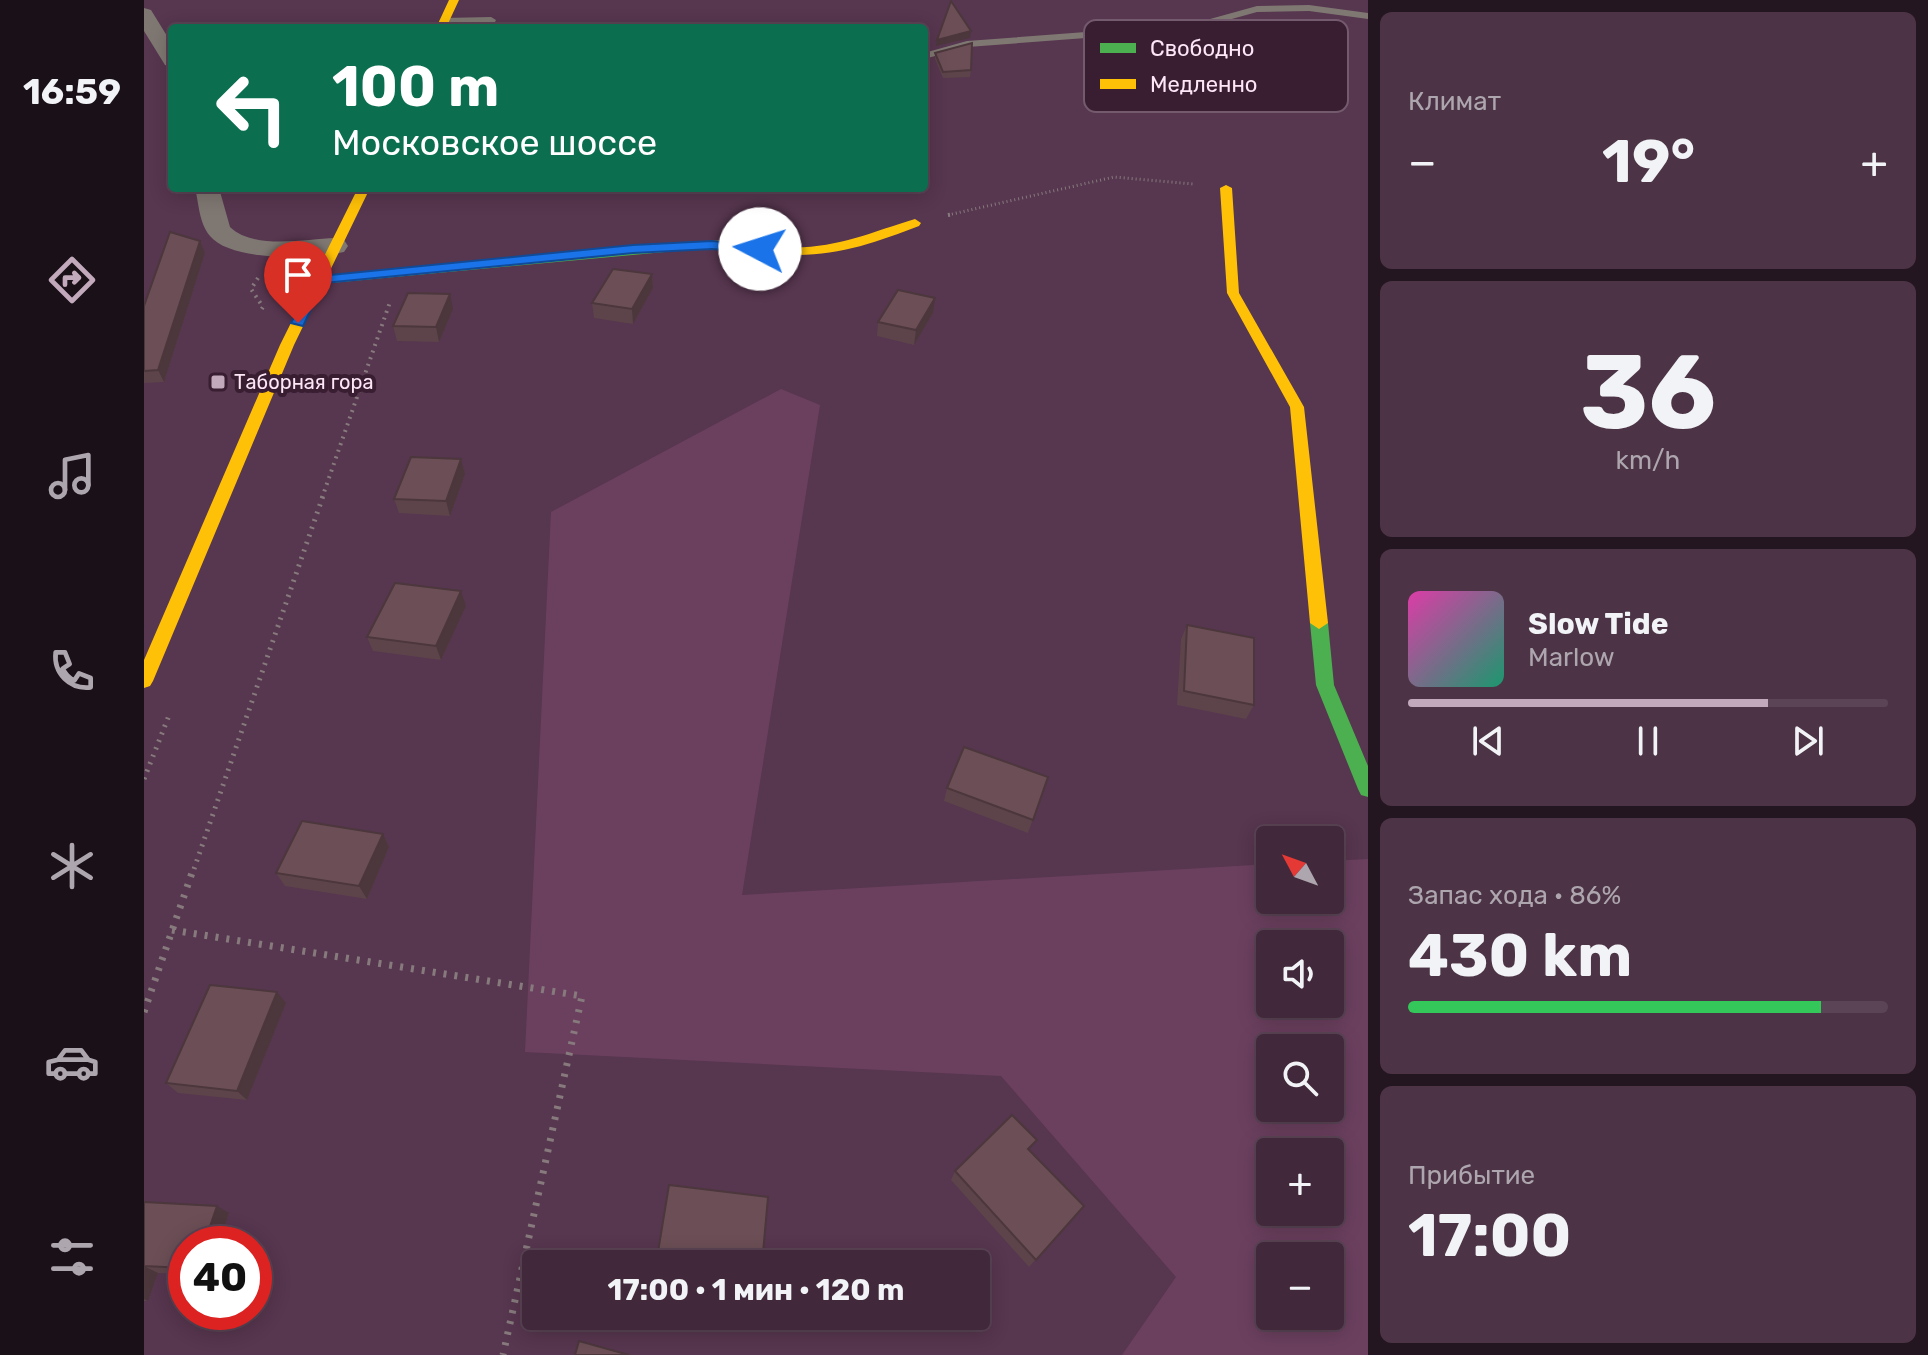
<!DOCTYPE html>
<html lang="ru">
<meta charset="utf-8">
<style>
body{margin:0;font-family:Rubik,sans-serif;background:#4c3446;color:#f1f3f6;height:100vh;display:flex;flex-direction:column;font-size:30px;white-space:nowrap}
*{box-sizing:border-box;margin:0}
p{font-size:26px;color:#aea6af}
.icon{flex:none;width:44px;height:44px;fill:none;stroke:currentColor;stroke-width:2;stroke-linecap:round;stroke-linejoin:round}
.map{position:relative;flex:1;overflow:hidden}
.side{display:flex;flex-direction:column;gap:12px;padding:12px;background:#241620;width:560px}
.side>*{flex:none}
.hud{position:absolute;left:24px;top:24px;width:760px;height:168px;border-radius:8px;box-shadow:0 4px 20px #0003,0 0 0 2px #5a4455;background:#0b6e4f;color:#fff;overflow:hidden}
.needle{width:52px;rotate:311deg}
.controls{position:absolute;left:1112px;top:826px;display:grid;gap:16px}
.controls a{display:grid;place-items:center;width:88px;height:88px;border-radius:8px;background:#41283b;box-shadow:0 4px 20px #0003,0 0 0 2px #5a4455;font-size:40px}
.speed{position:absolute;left:24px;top:1226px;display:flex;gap:16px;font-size:40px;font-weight:700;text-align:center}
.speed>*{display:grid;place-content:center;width:104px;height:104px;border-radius:50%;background:#41283b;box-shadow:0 4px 20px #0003,0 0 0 2px #5a4455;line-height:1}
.speed .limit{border:12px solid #d22;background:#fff;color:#111}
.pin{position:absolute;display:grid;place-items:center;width:68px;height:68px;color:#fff;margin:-82px -34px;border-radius:50% 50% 50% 0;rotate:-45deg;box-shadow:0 0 8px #0007}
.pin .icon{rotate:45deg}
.me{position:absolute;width:88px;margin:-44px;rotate:275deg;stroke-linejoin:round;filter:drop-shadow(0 0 6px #0008)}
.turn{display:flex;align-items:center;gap:28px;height:168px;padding:0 32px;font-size:36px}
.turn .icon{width:104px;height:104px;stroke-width:2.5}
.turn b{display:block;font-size:56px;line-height:68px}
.big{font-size:60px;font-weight:700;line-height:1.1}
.side .tile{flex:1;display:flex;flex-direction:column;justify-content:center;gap:12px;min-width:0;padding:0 28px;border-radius:12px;background:#4c3446}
.side .dial{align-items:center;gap:0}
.dial b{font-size:104px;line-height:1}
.song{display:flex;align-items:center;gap:24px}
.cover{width:96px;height:96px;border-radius:12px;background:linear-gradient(135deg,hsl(320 70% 55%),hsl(160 70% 35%))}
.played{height:8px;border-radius:4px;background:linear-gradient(90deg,#c3a9bc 75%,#5a4455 75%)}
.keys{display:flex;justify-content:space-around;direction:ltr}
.heat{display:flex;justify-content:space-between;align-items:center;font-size:44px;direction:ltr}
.charge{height:12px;border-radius:6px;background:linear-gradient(90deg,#34c759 86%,#5a4455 0)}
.trip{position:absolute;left:378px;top:1250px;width:468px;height:80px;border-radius:8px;background:#41283b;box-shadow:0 4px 20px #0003,0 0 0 2px #5a4455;font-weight:700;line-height:80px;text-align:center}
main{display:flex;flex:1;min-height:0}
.menu{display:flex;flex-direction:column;width:144px;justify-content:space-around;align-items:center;background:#1a1018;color:#aea6af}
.menu .icon{width:56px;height:56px}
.menu .selected{color:#c3a9bc}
.menu b{font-size:36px;color:#f1f3f6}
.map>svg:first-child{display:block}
</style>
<main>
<nav class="menu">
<b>16:59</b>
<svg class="icon selected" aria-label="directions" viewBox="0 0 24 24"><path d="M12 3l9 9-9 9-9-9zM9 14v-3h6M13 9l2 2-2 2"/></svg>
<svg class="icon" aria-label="music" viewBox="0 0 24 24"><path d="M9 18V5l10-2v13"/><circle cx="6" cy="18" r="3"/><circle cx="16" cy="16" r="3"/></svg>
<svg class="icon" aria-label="phone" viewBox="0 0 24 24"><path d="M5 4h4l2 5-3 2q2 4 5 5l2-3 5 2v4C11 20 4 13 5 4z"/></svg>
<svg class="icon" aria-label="climate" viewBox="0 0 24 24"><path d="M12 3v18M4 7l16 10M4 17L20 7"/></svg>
<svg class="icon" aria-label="car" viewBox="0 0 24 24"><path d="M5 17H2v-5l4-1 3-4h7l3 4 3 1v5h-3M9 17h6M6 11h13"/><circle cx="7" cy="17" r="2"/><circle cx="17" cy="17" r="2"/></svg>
<svg class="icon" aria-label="filters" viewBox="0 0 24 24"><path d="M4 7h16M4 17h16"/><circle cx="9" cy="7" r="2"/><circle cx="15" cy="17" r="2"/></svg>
</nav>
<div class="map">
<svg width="1224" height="1355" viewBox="0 0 1224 1355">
<rect width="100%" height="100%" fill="#57364f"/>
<!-- green -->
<path fill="#6b405f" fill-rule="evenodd" d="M 637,389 L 676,405 L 598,895 L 1126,864 L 1126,900 L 1186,900 L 1186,861 L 1224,859 L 1224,1355 L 978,1355 L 1032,1277 L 857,1076 L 381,1052 L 407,512 ZM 1126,944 L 1186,944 L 1186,1004 L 1126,1004 ZM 1126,1048 L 1186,1048 L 1186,1108 L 1126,1108 ZM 1126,1152 L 1186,1152 L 1186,1212 L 1126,1212 ZM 1186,1256 L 1186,1316 L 1126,1316 L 1126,1256 Z"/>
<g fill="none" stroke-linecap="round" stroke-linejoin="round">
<!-- path-far3 -->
<path stroke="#867a7c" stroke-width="3" stroke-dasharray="1 3" stroke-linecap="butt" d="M 804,215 L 970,177 L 1049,184"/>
<!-- path-far2 -->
<path stroke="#867a7c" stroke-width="4" stroke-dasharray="2 5" stroke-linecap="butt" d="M 804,215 L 810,214
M 114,278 L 107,289 L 119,307 L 117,310
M 178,498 L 246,302"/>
<!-- path-far1 -->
<path stroke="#867a7c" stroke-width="5" stroke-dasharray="2 6" stroke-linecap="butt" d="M 0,779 L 26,713
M 50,869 L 179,496"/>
<!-- path -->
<path stroke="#867a7c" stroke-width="7" stroke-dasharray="3 8" stroke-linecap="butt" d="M 28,930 L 438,996 L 359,1355
M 0,1012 L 50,867"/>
<!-- lane -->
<path fill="#7f7872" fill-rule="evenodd" d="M 1165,5 L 1224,13 L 1224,19 L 1165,11 L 1113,12 L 1048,30 L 824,47 L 780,59 L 780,53 L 823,41 L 1048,24 L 1113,6 Z
M 347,17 L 352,20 L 351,22 L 300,24 L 295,21 L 300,18 Z"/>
<!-- street -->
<path fill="#7f7872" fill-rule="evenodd" d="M 0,8 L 7,10 L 28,44 L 28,67 L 21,65 L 0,31 Z
M 51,188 L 75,188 L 86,227 C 110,250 161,239 191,238 L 200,240 L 204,246 L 200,252 C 169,259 87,262 66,236 C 55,223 55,204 51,188 Z"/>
<!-- fast -->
<path fill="#4caf50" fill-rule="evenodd" d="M 560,241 L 564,242 L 564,248 L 176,284 L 170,280 L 176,276 L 489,245 Z
M 1175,617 L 1184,623 L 1190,685 L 1224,766 L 1224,797 L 1217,795 L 1214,789 L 1172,685 L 1166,623 Z"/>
<!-- slow -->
<path fill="#ffc107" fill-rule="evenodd" d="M 305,0 L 315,0 L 302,28 L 292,28 Z
M 1082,185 L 1088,188 L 1095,293 L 1160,407 L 1184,623 L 1175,629 L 1166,623 L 1146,407 L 1083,293 L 1076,188 Z
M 214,188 L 226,188 L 150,345 L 9,681 L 6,686 L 0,688 L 0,660 L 136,345 Z
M 771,219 L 777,223 L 775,226 C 736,241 697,255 654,255 C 622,255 592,248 560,249 L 554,245 C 569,234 618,246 639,247 C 690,250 724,233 771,219 Z"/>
</g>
<!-- wall -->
<path fill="#5d444a" d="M 791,53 L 827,70 L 826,77 L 799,78 L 791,59 Z
M 56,241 L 61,253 L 20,382 L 0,383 L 0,306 Z
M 508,274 L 509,288 L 489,324 L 450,318 L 448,303 Z
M 309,309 L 295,342 L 253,341 L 249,326 Z
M 789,313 L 770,345 L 733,336 L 734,322 Z
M 317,459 L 321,474 L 306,516 L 255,513 L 250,499 Z
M 322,606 L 297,660 L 229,651 L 223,637 Z
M 1043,625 L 1110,705 L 1102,719 L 1033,705 L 1037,639 Z
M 904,777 L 884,833 L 800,801 L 803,788 Z
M 239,834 L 245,847 L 223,899 L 141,886 L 132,873 Z
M 142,1003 L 103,1100 L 34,1093 L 22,1083 Z
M 886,1150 L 940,1206 L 885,1267 L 807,1180 L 811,1171 Z
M 0,1202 L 85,1213 L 75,1244 L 42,1244 L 42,1274 L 14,1273 L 4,1301 L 0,1301 Z"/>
<!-- shaded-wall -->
<path fill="#4c373c" d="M 827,31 L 826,38 L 792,46 L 793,40 Z
M 56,241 L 61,253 L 20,382 L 14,370 Z
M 508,274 L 509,288 L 489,324 L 488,309 Z
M 306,294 L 309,309 L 295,342 L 292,327 Z
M 791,298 L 789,313 L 770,345 L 772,330 Z
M 317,459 L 321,474 L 306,516 L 302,501 Z
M 317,591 L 322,606 L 297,660 L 292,646 Z
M 239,834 L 245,847 L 223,899 L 215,886 Z
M 133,992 L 142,1003 L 103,1100 L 93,1091 Z
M 73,1206 L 85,1213 L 75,1244 L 60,1244 Z
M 0,1266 L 14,1273 L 4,1301 L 0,1299 Z"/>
<!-- building -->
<path fill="#6c4f56" stroke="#4c373c" stroke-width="2" d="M 807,1 L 827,31 L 793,40 Z
M 828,43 L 827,70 L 799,72 L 791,53 Z
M 26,232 L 56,241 L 14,370 L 0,371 L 0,306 Z
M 469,269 L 508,274 L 488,309 L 448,303 Z
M 754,290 L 791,298 L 772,330 L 734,322 Z
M 264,293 L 306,294 L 292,327 L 249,326 Z
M 267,457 L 317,459 L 302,501 L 250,499 Z
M 251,583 L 317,591 L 292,646 L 223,637 Z
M 1043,625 L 1110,638 L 1110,705 L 1040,691 Z
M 820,747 L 904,777 L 889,820 L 803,788 Z
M 158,821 L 239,834 L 215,886 L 132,873 Z
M 66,985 L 133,992 L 93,1091 L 22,1083 Z
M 868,1115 L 893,1140 L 884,1149 L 940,1206 L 892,1260 L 811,1171 Z
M 525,1185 L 624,1197 L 618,1264 L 512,1264 Z
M 0,1202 L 73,1206 L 60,1244 L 42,1244 L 42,1268 L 0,1266 Z
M 435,1341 L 485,1355 L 431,1355 Z"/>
<!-- route -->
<path fill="#1a73e8" stroke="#114b97" stroke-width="2" d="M 568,241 L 616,245 L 622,249 L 616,253 L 568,249 L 489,253 L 180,283 L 159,326 L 147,323 L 169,280 L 176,276 L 489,245 Z"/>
<!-- markers -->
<rect fill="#c3a9bc" stroke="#391e32" stroke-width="3" x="66" y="374" width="16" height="16" rx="4"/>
<g text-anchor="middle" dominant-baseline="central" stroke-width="8" stroke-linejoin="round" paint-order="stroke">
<!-- far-poi labels -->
<g font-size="20" fill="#fde7f6" stroke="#391e32" text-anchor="start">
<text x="90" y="382">Таборная гора</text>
</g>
</g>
<!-- legend -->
<rect x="940" y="20" width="264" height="92" rx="12" fill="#391e32" stroke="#745a6d" stroke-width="2"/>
<rect x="956" y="43" width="36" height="10" fill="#4caf50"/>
<rect x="956" y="79" width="36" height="10" fill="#ffc107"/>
<g font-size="22" fill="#fde7f6">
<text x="1006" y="56">Свободно</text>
<text x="1006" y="92">Медленно</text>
</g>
</svg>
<div class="controls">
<a><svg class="needle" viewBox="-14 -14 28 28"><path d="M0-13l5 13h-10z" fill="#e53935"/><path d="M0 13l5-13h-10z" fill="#aea6af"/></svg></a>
<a><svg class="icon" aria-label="sound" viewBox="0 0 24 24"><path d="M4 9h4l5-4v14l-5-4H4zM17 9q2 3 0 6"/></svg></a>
<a><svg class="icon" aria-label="search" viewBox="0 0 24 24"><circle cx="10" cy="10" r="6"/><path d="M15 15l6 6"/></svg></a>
<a>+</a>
<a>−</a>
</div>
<div class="speed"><div class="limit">40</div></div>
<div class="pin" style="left:154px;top:323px;background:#d93025"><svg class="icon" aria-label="arrive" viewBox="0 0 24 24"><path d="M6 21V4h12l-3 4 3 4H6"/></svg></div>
<svg class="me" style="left:616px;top:249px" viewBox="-20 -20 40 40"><circle r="19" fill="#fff"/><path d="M0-13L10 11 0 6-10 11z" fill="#1a73e8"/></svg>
<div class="trip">17:00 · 1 мин · 120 m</div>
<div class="hud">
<div class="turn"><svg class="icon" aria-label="left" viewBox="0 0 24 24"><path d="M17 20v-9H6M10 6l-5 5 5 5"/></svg><div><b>100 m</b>Московское шоссе</div></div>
</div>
</div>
<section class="side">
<div class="tile"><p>Климат</p>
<div class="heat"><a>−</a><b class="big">19°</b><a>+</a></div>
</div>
<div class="tile dial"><b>36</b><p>km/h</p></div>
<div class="tile">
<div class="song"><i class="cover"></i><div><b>Slow Tide</b><p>Marlow</p></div></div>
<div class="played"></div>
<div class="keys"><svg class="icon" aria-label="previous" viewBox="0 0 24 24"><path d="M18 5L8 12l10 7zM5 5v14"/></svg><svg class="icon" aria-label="pause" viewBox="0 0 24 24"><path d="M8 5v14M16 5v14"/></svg><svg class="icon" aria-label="next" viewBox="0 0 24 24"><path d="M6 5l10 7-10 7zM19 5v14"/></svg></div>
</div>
<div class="tile"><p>Запас хода · 86%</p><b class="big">430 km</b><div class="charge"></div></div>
<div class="tile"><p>Прибытие</p><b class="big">17:00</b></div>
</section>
</main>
